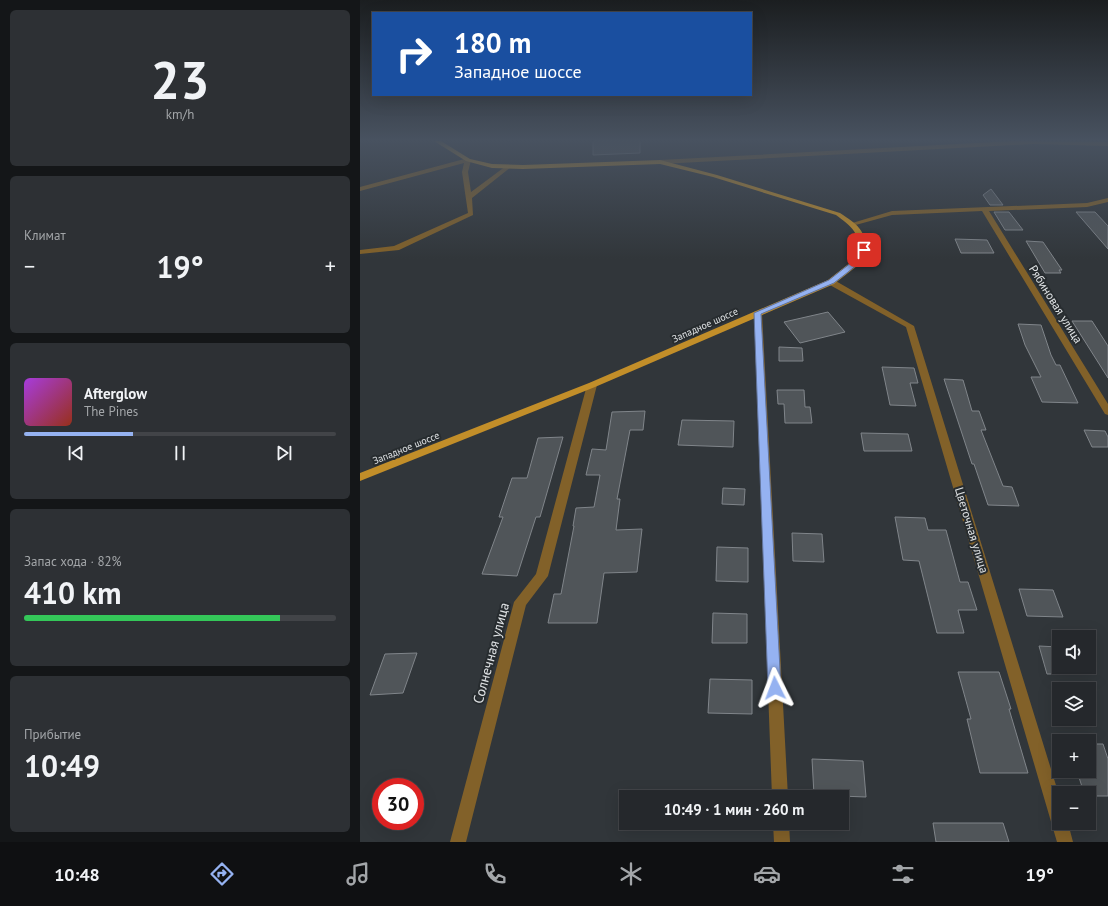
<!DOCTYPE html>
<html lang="ru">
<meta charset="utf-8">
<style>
body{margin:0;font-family:"PT Sans",sans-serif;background:#2d3034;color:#f1f3f6;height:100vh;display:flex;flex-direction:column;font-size:15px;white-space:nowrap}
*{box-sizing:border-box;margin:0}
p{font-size:13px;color:#a3a6a9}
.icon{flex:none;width:22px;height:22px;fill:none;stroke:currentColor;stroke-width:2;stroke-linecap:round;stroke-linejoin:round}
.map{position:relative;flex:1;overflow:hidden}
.sheet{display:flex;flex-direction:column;gap:10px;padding:10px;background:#141618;width:360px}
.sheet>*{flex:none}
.banner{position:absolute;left:12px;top:12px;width:380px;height:84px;border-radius:0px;box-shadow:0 4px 16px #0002,0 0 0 1px #424448;background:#1a4fa0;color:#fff;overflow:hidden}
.controls{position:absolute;left:692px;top:630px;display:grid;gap:8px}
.controls a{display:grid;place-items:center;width:44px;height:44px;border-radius:0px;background:#25282c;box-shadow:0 4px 16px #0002,0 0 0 1px #424448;font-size:20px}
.speed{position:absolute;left:12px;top:778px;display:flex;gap:8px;font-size:20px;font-weight:700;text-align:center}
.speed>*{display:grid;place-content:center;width:52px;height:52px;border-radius:50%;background:#25282c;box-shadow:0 4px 16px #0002,0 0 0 1px #424448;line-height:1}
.speed .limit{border:6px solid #d22;background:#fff;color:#111}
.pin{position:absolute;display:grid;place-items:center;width:34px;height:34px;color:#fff;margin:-17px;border-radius:8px;box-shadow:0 2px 6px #0006}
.me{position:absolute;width:44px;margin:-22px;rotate:357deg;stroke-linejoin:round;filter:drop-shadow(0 0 3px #0008)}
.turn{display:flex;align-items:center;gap:14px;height:84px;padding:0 16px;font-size:18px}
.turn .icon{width:52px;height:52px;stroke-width:2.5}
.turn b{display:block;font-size:28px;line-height:34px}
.big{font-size:30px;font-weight:800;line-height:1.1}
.sheet .tile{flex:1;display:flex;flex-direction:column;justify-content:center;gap:6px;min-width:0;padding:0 14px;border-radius:6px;background:#2d3034}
.sheet .dial{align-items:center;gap:0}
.dial b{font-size:52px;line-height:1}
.song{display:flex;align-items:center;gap:12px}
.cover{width:48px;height:48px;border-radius:6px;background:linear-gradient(135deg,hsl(280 70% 55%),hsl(10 70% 35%))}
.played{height:4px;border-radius:2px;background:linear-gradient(90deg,#95b2f1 35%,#424448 35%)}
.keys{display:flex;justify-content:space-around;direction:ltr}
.heat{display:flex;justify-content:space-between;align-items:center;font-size:22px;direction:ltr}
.charge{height:6px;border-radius:3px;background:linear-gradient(90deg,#34c759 82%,#424448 0)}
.trip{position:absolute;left:259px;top:790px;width:230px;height:40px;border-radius:0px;background:#25282c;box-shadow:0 4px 16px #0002,0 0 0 1px #424448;font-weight:800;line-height:40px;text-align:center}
.dock{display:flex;height:64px;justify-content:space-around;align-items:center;background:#0f1012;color:#a3a6a9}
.dock .icon{width:28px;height:28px}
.dock .selected{color:#95b2f1}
.dock b{font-size:18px;color:#f1f3f6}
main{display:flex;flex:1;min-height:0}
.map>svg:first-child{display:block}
</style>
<main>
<section class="sheet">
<div class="tile dial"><b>23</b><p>km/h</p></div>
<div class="tile"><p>Климат</p>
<div class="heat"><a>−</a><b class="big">19°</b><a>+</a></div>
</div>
<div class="tile">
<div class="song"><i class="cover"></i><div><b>Afterglow</b><p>The Pines</p></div></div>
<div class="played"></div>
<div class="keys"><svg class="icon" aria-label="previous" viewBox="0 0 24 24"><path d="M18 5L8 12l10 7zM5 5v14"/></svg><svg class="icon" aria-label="pause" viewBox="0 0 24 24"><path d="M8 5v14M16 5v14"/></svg><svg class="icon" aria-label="next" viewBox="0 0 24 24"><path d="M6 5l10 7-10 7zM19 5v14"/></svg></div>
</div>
<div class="tile"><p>Запас хода · 82%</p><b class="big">410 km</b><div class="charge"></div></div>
<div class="tile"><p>Прибытие</p><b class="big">10:49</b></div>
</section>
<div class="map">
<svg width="748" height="842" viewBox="0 0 748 842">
<rect width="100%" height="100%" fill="#31363a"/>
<!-- building -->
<path fill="#505559" stroke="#80858a" d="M 233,141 L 280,141 L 280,153 L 233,155 Z
M 631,189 L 643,205 L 630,205 L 623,195 Z
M 634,212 L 649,212 L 663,230 L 645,230 Z
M 716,212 L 735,212 L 748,226 L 748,249 Z
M 595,239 L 627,240 L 634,253 L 601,253 Z
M 666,241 L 683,242 L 702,270 L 699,270 L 701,273 L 685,273 Z
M 468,312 L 485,332 L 440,343 L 424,322 Z
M 712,321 L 732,321 L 748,346 L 748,378 Z
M 658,324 L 681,325 L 691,355 L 696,365 L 700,365 L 718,403 L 682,402 L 671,377 L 681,377 L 665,345 Z
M 419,347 L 442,348 L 443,361 L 419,361 Z
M 522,367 L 554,368 L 558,383 L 550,383 L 556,406 L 530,405 Z
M 584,379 L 603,380 L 612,411 L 619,411 L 626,430 L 621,430 L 643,486 L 652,487 L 659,506 L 628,505 L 614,464 L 612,464 Z
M 417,390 L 444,390 L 445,407 L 450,407 L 452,423 L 425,423 L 424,404 L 418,404 Z
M 285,411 L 283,430 L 270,430 L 257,499 L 260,499 L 256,530 L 282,529 L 277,572 L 244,573 L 237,623 L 188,623 L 194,594 L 201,594 L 214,526 L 213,526 L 216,508 L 234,507 L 240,475 L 226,475 L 232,449 L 246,450 L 252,412 Z
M 322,420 L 374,421 L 373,447 L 318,445 Z
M 724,430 L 745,431 L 748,437 L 748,447 L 732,447 Z
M 501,433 L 548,434 L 552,451 L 504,451 Z
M 203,437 L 180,517 L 176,517 L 157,576 L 122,574 L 143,517 L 139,517 L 152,478 L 167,478 L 178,438 Z
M 363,488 L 385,489 L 384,505 L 362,504 Z
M 535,517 L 565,518 L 568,530 L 586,530 L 600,582 L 608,582 L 617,610 L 598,610 L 604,633 L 577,633 L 559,561 L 543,560 Z
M 432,533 L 462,534 L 464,562 L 433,561 Z
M 357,547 L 388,548 L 388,582 L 356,581 Z
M 659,589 L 693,590 L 703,617 L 667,616 Z
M 353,613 L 387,614 L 387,643 L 352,643 Z
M 679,646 L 699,647 L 699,674 L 687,674 Z
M 57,653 L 43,693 L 10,695 L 25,654 Z
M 598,672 L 639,672 L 651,709 L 649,709 L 668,773 L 620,773 L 607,719 L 611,719 Z
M 350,679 L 392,680 L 392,714 L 348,713 Z
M 729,744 L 743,744 L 748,759 L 748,796 L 729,796 L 729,793 L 724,793 L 717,771 L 729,771 Z
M 452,759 L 503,761 L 506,797 L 454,795 Z
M 573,823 L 643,823 L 649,842 L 576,842 Z"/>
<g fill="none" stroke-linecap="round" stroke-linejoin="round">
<!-- minor -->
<path fill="#826129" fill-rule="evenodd" d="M 652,141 L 748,142 L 748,146 L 673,144 L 300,164 L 297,162 L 300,160 Z
M 108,158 L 111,160 L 108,172 L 111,192 L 146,166 L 151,167 L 112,198 L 113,215 L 39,250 L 0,254 L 0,250 L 34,246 L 108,213 L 102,172 L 104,163 L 0,191 L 0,187 Z
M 748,198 L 748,202 L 727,207 L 629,211 L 748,404 L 748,415 L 745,414 L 622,211 L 532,215 L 492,226 L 489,224 L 532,211 L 727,203 Z
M 468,280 L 474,280 L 554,326 L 699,795 L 699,823 L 708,823 L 713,842 L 697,842 L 546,327 L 468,284 Z
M 395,311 L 398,311 L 402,313 L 428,797 L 412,797 L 394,313 Z
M 232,382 L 237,385 L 188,576 L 166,605 L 106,842 L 90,842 L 154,602 L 176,574 L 227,385 Z
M 413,823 L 429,823 L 430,842 L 414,842 Z"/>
<!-- major -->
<path fill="#c28e29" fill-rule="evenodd" d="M 74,141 L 81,141 L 110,159 L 132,164 L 163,165 L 300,160 L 357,175 L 480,213 C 497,224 504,229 508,250 L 497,266 L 474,284 L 235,387 L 0,481 L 0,473 L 229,383 L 468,280 L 491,262 L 500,250 C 498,231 491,226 476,215 L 353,177 L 300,164 L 163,169 L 132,168 L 106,161 Z"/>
</g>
<!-- sky -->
<linearGradient id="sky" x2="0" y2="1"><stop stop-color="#1b1e20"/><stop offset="0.54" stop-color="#485260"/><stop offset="1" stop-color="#485260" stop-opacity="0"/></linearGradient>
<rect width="748" height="259" fill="url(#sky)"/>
<!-- route -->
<path fill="#95b2f1" stroke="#61749d" d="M 502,249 L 507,250 L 497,265 L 474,283 L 401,314 L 421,688 L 419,692 L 415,694 L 410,692 L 408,688 L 394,313 L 469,280 L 492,262 Z"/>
<g text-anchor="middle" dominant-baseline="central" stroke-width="4" stroke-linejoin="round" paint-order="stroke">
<!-- far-street labels -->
<g font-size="10" fill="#dfe2e4" stroke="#272c2f">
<text transform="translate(345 325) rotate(-24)">Западное шоссе</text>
<text transform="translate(46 448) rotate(-22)">Западное шоссе</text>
</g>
<!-- street labels -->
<g font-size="12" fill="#dfe2e4" stroke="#272c2f">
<text transform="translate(696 304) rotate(58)">Рябиновая улица</text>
<text transform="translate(612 530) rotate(73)">Цветочная улица</text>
</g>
<!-- near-street labels -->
<g font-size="14" fill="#dfe2e4" stroke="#272c2f">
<text transform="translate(131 653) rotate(-75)">Солнечная улица</text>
</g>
</g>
</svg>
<div class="controls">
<a><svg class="icon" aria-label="sound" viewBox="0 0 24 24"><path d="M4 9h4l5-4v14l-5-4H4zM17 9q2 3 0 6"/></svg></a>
<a><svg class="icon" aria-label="layers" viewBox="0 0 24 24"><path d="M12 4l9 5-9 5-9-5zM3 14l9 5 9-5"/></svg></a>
<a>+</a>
<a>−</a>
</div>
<div class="speed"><div class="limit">30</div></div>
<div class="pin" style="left:504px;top:250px;background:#d93025"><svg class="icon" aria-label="arrive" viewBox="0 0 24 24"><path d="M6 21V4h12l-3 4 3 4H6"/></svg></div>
<svg class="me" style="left:415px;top:688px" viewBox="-20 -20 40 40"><path d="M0-17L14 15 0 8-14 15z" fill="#95b2f1" stroke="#fff" stroke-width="4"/></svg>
<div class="trip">10:49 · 1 мин · 260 m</div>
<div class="banner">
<div class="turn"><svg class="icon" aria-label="right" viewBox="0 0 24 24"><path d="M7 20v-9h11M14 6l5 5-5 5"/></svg><div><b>180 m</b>Западное шоссе</div></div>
</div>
</div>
</main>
<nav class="dock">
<b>10:48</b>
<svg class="icon selected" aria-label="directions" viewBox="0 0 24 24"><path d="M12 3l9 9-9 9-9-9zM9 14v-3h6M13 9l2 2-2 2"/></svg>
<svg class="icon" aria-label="music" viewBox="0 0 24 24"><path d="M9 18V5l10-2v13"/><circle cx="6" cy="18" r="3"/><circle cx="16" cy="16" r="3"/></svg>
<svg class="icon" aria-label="phone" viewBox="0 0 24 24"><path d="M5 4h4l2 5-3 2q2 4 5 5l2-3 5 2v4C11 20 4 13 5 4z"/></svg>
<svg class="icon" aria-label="climate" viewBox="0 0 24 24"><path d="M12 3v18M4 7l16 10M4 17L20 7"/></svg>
<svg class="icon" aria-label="car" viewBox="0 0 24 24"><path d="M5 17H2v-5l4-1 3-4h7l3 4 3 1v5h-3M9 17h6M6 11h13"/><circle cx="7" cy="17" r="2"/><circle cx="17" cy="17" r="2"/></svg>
<svg class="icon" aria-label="filters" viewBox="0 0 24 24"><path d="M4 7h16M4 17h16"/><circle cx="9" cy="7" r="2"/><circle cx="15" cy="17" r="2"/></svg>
<b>19°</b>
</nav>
